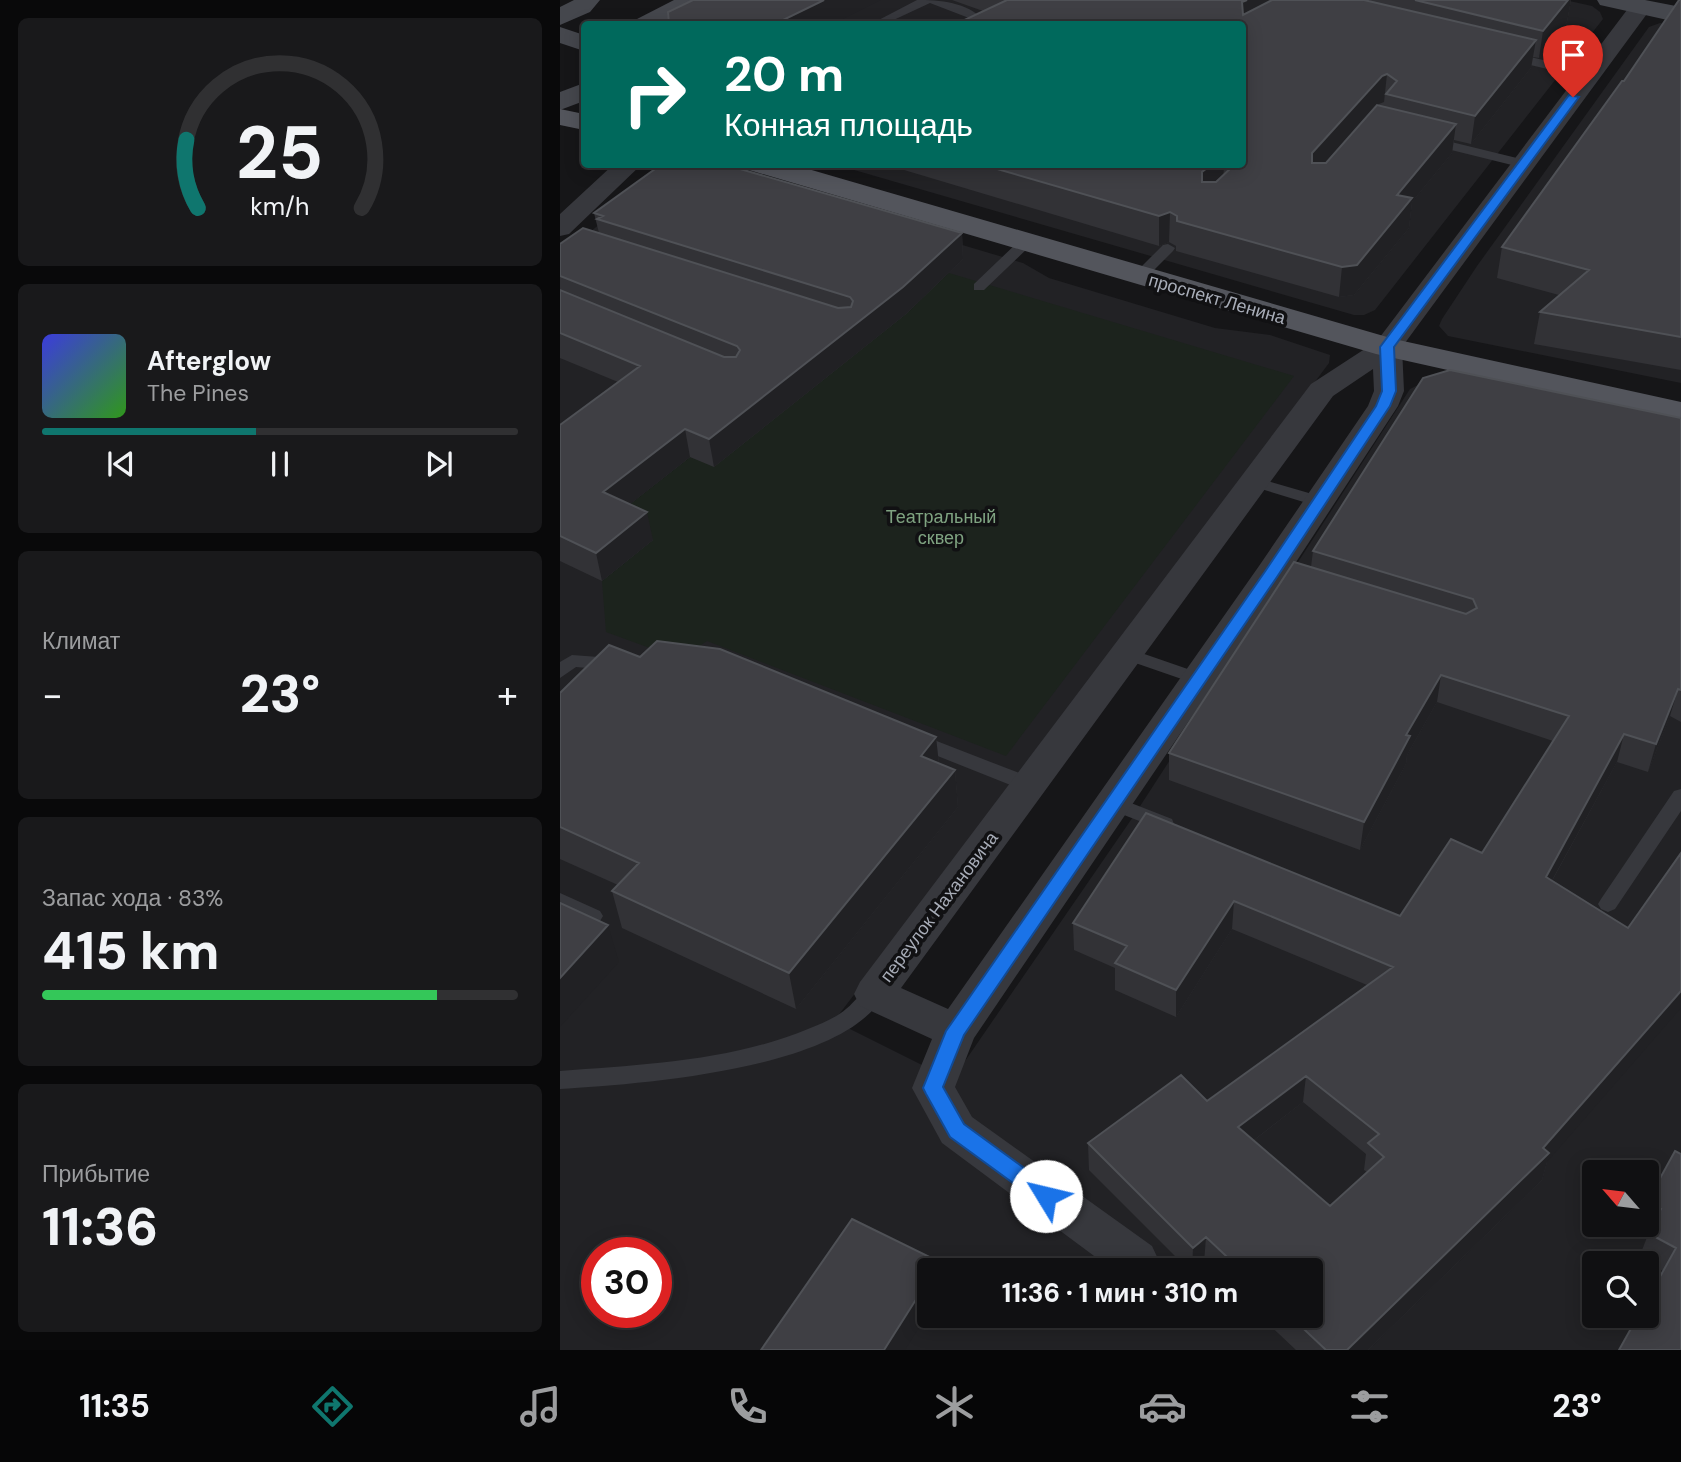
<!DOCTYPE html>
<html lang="ru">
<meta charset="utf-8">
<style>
body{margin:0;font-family:"DM Sans",sans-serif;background:#19191b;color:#f1f3f6;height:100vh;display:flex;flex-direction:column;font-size:26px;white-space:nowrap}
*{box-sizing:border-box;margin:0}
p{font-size:23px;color:#9c9d9f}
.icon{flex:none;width:38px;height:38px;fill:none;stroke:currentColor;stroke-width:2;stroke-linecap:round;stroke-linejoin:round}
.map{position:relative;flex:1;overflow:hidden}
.side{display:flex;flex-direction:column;gap:18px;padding:18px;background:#09090a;width:560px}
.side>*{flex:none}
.guide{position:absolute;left:21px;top:21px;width:665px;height:147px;border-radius:7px;box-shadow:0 4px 18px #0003,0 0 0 2px #303032;background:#00695c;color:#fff;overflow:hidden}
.needle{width:46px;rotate:298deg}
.tools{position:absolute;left:1022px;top:1160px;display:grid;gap:14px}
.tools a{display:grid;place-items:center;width:77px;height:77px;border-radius:7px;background:#101012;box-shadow:0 4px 18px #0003,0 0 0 2px #303032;font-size:35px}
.speed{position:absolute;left:21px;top:1237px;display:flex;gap:14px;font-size:35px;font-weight:700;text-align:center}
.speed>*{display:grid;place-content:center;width:91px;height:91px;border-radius:50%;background:#101012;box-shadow:0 4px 18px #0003,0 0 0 2px #303032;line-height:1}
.speed .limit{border:10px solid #d22;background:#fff;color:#111}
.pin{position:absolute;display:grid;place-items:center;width:60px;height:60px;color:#fff;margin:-72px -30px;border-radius:50% 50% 50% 0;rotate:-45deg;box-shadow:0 0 7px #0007}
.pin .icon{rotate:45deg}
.me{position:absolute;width:77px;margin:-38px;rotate:306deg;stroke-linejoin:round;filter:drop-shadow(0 0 5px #0008)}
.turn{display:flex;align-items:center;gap:24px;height:147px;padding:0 28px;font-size:32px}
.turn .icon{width:91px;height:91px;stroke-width:2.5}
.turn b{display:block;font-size:49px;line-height:60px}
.big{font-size:52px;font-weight:800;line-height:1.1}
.side .tile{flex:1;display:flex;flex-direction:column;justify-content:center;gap:10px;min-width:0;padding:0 24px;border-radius:10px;background:#19191b}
.side .dial{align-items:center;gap:0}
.dial svg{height:182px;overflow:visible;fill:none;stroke:#303032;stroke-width:7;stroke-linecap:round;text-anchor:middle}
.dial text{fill:#f1f3f6;stroke:none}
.song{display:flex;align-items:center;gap:21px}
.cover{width:84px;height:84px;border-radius:10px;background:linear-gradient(135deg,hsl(240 70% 55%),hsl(110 70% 35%))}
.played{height:7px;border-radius:4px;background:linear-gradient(90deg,#0f766e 45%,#303032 45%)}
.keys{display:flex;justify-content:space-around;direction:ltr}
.heat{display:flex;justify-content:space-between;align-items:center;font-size:38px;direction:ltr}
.charge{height:10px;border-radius:5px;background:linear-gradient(90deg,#34c759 83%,#303032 0)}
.trip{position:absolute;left:357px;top:1258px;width:406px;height:70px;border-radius:7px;background:#101012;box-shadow:0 4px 18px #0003,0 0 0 2px #303032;font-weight:800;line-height:70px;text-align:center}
.menu{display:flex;height:112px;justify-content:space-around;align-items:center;background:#060607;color:#9c9d9f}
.menu .icon{width:49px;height:49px}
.menu .selected{color:#0f766e}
.menu b{font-size:32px;color:#f1f3f6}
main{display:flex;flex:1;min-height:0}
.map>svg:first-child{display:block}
</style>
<main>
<section class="side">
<div class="tile dial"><svg viewBox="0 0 100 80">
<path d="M14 69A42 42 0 1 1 86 69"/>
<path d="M14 69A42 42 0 0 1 9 39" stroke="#0f766e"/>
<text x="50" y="56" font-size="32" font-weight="700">25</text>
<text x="50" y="72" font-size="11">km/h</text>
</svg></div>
<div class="tile">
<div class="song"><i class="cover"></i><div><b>Afterglow</b><p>The Pines</p></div></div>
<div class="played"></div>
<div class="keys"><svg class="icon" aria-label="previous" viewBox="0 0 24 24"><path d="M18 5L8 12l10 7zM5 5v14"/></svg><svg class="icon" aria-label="pause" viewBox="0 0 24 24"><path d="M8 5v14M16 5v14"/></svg><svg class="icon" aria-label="next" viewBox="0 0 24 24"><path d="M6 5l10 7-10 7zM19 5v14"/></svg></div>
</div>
<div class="tile"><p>Климат</p>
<div class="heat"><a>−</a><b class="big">23°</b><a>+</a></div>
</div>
<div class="tile"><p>Запас хода · 83%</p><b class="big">415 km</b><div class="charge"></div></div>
<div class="tile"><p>Прибытие</p><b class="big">11:36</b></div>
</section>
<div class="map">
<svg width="1121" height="1350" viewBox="0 0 1121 1350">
<rect width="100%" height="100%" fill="#161618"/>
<!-- built -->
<path fill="#222225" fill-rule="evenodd" d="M 164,0 L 1005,0 L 1032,6 L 1040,12 L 1043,19 L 815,310 L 804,315 L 794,315 L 277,165 L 682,164 L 682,24 L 113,24 Z
M 1100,23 L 1121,26 L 1121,383 L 888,336 L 879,326 L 882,319 L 917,266 L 1089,27 Z
M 146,169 L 463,263 L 489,278 L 655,328 L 710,335 L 770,355 L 769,363 L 493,734 L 274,1021 L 392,1080 L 575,814 L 850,389 L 864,382 L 1121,431 L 1121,1350 L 0,1350 L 0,256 L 81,191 ZM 1034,1172 L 1087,1172 L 1087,1225 L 1034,1225 ZM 37,1253 L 96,1253 L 96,1312 L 37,1312 ZM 1034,1264 L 1087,1264 L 1087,1316 L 1034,1316 ZM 369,1270 L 751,1270 L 751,1316 L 369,1316 Z"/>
<!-- green -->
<path fill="#1c231d" d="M 389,273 L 734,376 L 446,756 L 147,641 L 120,659 L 46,632 L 42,581 L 93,540 L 50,520 L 130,457 L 154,466 Z"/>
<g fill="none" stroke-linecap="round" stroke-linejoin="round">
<!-- lane -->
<path fill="#37383d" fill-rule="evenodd" d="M 357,0 C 379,0 408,2 423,20 L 420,24 L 410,24 L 409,18 L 370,3 L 325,24 L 311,24 Z
M 949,52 L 1034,72 L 1036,75 L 1030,79 L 945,59 L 945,53 Z
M 871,137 L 969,161 L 970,164 L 964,168 L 867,144 L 867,138 Z
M 465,239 L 472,243 L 470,246 L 424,290 L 414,290 L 414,284 L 460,240 Z
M 608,244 L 615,248 L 613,251 L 585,279 L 575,279 L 575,273 L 603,245 Z
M 694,477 L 766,498 L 768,502 L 760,507 L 688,485 L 686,482 L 688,479 Z
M 567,648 L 645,675 L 648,679 L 639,685 L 561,658 L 558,654 L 561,650 Z
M 12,655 L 52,658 L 61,664 L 52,670 L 16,667 L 0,678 L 0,662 Z
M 356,733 L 477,780 L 479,785 L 477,790 L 463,790 L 350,745 L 347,740 L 350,735 Z
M 1121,789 L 1121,811 L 1055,909 L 1048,912 L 1041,909 L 1038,904 L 1041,899 L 1114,791 Z
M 553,796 L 612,819 L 614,824 L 612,829 L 605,831 L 546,808 L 544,803 L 546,798 Z
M 0,893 L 40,911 L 43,916 L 40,921 L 33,924 L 0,910 Z
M 314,986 L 321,988 L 324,994 C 286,1070 77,1084 0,1089 L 0,1071 C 82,1065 171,1061 248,1029 C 260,1024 276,1018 286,1009 C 296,1001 302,990 314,986 Z"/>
<!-- street -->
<path fill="#37383d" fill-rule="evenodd" d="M 1081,0 L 1089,2 L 1092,7 L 842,347 L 844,391 L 838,406 L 723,582 L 414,1038 L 395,1087 L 412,1117 L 592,1246 L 599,1261 L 595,1270 L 553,1270 L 382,1143 L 352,1088 L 372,1039 L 300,1006 L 294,994 L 300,982 L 751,384 L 817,341 L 1073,2 ZM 813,369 L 814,391 L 808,406 L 699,566 L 388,1009 L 341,988 L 773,396 Z
M 54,164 L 82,164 L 9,234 L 0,236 L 0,214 Z"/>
<!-- secondary -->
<path fill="#45474d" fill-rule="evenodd" d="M 14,0 L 40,0 L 30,12 L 0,25 L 0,7 Z
M 114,0 L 145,0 L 142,5 L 104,24 L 73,24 L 77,19 Z
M 1037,0 L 1085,0 L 1121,7 L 1121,23 L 1040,5 Z
M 0,27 L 24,35 L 24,51 L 0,43 Z
M 24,83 L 24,101 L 0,110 L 0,92 Z"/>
<!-- primary -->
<path fill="#53555c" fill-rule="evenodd" d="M 0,109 L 24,114 L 24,130 L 0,125 Z
M 185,164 L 231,164 L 834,339 L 1121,402 L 1121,422 L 816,354 L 189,170 Z"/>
</g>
<!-- wall -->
<path fill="#323236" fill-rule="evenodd" d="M 392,0 L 708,0 L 708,2 L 810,1 L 810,0 L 1011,0 L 1007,22 L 979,58 L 973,57 L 971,68 L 911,144 L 894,140 L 892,153 L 852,202 L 849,228 L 794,295 L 779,297 L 616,251 L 616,246 L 609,242 L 599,246 L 324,164 L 682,164 L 682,24 L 400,24 L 400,22 L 423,11 Z
M 1121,0 L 1121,370 L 974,344 L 980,312 L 999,295 L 937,278 L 942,247 L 1064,81 Z
M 34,213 L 402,233 L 403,259 L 346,314 L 154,467 L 130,457 L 70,504 L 93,540 L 42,581 L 0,561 L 0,425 L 58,382 L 0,358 L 0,244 L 39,233 Z
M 1121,418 L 1121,722 L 1110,716 L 1088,772 L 1057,762 L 992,881 L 987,1162 L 982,1180 L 808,1350 L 736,1350 L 700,1316 L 751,1316 L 751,1270 L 652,1270 L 644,1263 L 635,1270 L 629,1270 L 529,1170 L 528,1143 L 647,1101 L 807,985 L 672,929 L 616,1017 L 555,990 L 555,968 L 514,950 L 513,923 L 586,813 L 840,916 L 922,853 L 993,741 L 877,702 L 847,755 L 846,764 L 800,850 L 609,780 L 609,753 L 751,567 L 753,551 ZM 743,1102 L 806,1154 L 804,1170 L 807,1172 L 770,1206 L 693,1141 Z
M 80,657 L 376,737 L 379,764 L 395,770 L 398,807 L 236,1009 L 62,928 L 52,891 L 58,885 L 0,859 L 0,693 Z
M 1115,1151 L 1121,1350 L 1103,1271 L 1079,1258 L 1089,1232 L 1078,1227 L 1079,1225 L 1087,1225 L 1087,1202 Z"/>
<!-- shaded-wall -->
<path fill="#212124" d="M 264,0 L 321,0 L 273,24 L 215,24 Z
M 687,0 L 708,0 L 707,16 L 682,29 L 682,2 Z
M 1008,0 L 1011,0 L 1007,22 L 979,58 L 983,31 Z
M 976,40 L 971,68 L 911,144 L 915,116 Z
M 827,74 L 824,102 L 819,104 L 750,182 L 752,153 L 822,76 Z
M 896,124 L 892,153 L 852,202 L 849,228 L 794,295 L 779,297 L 782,267 L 837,195 Z
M 652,164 L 664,164 L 663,184 L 641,201 L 642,172 Z
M 610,212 L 609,242 L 599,246 L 599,216 Z
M 402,233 L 403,259 L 346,314 L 154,467 L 149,439 Z
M 125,429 L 130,457 L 50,520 L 43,492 Z
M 87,512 L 93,540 L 42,581 L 36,553 Z
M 881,675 L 877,702 L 847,755 L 846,764 L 800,850 L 804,822 L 846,735 Z
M 1118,689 L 1110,716 L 1088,772 L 1096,744 Z
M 1064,734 L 1057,762 L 979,904 L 986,877 Z
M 376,737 L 380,774 L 361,756 Z
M 395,770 L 398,807 L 236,1009 L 229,973 Z
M 674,901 L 672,929 L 616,1017 L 616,990 Z
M 48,925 L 59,962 L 0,1027 L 0,978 Z
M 1121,991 L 1121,1008 L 987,1162 L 982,1180 L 808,1350 L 787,1350 L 983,1148 Z
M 746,1076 L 743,1102 L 676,1154 L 678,1127 Z
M 646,1237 L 644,1263 L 635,1270 L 632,1270 L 633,1248 Z
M 380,1262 L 381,1270 L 374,1270 Z
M 369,1279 L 369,1312 L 345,1350 L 324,1350 Z"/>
<!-- building -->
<path fill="#3f3f44" stroke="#4f5156" stroke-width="2" fill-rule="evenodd" d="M 133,0 L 264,0 L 215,24 L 109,24 L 108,12 Z
M 447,0 L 687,0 L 682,2 L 683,15 L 712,0 L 804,0 L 976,40 L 915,116 L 826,94 L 837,81 L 827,74 L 822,76 L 752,153 L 752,163 L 766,163 L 817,105 L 896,124 L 837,195 L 852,198 L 797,265 L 782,267 L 617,221 L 617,216 L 610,212 L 599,216 L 420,164 L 652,164 L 642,172 L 642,182 L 656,182 L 673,166 L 673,164 L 682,164 L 682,24 L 406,24 L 400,22 Z
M 855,0 L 1008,0 L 983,31 Z
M 1119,0 L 1121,0 L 1121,337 L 980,312 L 1029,270 L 942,247 L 1062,81 L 1064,81 Z
M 102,164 L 163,164 L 402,233 L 343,287 L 149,439 L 125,429 L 43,492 L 87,512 L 36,553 L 0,536 L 0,425 L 80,366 L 0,333 L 0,290 L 164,357 L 176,357 L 180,350 L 177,346 L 0,276 L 0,244 L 23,228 L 278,308 L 291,307 L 293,301 L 290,297 L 37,219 L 43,216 L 34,213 Z
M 890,370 L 1121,418 L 1121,690 L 1118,689 L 1096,744 L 1064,734 L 986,877 L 1068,928 L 1121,853 L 1121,991 L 983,1148 L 989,1153 L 787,1350 L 766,1350 L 730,1316 L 751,1316 L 751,1270 L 681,1270 L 646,1237 L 633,1248 L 528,1143 L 621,1075 L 647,1101 L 833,967 L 674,901 L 616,990 L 555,963 L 567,946 L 513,923 L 586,813 L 840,916 L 891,839 L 922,853 L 1009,716 L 881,675 L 846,735 L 850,736 L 804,822 L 609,753 L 734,562 L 906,614 L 917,608 L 913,599 L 753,551 L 863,378 ZM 746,1076 L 819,1134 L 808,1143 L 824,1157 L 770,1206 L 678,1127 Z
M 97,641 L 160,649 L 376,737 L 361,756 L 395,770 L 229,973 L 52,891 L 79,863 L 0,827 L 0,693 L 49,645 L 80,657 Z
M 0,903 L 48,925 L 0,978 Z
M 1115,1151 L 1121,1154 L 1121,1350 L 1059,1350 L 1078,1316 L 1087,1316 L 1087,1300 L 1116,1248 L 1088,1233 L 1101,1209 L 1087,1202 Z
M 292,1219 L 380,1262 L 374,1270 L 369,1270 L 369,1279 L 324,1350 L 201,1350 Z"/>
<!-- route -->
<path fill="#1a73e8" stroke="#114b97" stroke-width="2" d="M 1009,95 L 1019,97 L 834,347 L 836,391 L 830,406 L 717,577 L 404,1035 L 383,1087 L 404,1124 L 493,1189 L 496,1196 L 493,1202 L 486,1205 L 479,1202 L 390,1137 L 366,1094 L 363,1088 L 386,1031 L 706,570 L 816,406 L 822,391 L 820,347 Z"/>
<g text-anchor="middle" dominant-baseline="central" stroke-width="7" stroke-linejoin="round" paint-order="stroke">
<!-- street labels -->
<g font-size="18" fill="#a8adb8" stroke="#111113">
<text transform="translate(657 299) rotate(16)">проспект Ленина</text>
<text transform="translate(379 907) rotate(-53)">переулок Нахановича</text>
</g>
<!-- park labels -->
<g font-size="18" fill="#7fa381" stroke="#111113">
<text x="381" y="517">Театральный<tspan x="381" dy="21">сквер</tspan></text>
</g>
</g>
</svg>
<div class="tools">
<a><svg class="needle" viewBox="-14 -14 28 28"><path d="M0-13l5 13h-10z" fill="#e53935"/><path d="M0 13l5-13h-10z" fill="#9c9d9f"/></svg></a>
<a><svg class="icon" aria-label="search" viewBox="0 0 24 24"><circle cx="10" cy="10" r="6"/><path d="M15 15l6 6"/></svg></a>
</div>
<div class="speed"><div class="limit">30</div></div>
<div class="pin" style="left:1013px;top:97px;background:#d93025"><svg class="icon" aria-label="arrive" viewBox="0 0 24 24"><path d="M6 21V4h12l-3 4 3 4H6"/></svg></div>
<svg class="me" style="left:486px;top:1196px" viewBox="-20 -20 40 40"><circle r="19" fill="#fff"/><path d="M0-13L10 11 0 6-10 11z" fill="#1a73e8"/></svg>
<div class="trip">11:36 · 1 мин · 310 m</div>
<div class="guide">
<div class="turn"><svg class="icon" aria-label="right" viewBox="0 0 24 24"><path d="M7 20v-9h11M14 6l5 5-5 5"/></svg><div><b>20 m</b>Конная площадь</div></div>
</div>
</div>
</main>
<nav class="menu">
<b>11:35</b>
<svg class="icon selected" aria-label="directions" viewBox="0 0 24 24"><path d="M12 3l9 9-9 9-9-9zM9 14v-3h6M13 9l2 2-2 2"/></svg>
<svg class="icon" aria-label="music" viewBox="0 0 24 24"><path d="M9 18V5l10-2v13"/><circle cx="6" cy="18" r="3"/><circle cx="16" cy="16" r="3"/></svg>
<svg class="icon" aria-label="phone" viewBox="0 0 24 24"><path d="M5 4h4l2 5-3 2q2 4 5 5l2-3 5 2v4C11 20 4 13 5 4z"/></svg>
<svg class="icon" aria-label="climate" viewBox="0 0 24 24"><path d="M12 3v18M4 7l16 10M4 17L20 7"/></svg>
<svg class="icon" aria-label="car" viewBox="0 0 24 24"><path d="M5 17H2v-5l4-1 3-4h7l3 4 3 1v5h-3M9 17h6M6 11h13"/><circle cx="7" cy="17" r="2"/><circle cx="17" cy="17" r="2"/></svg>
<svg class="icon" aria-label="filters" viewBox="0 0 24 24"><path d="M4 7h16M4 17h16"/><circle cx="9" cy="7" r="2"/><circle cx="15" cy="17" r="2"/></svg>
<b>23°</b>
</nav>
